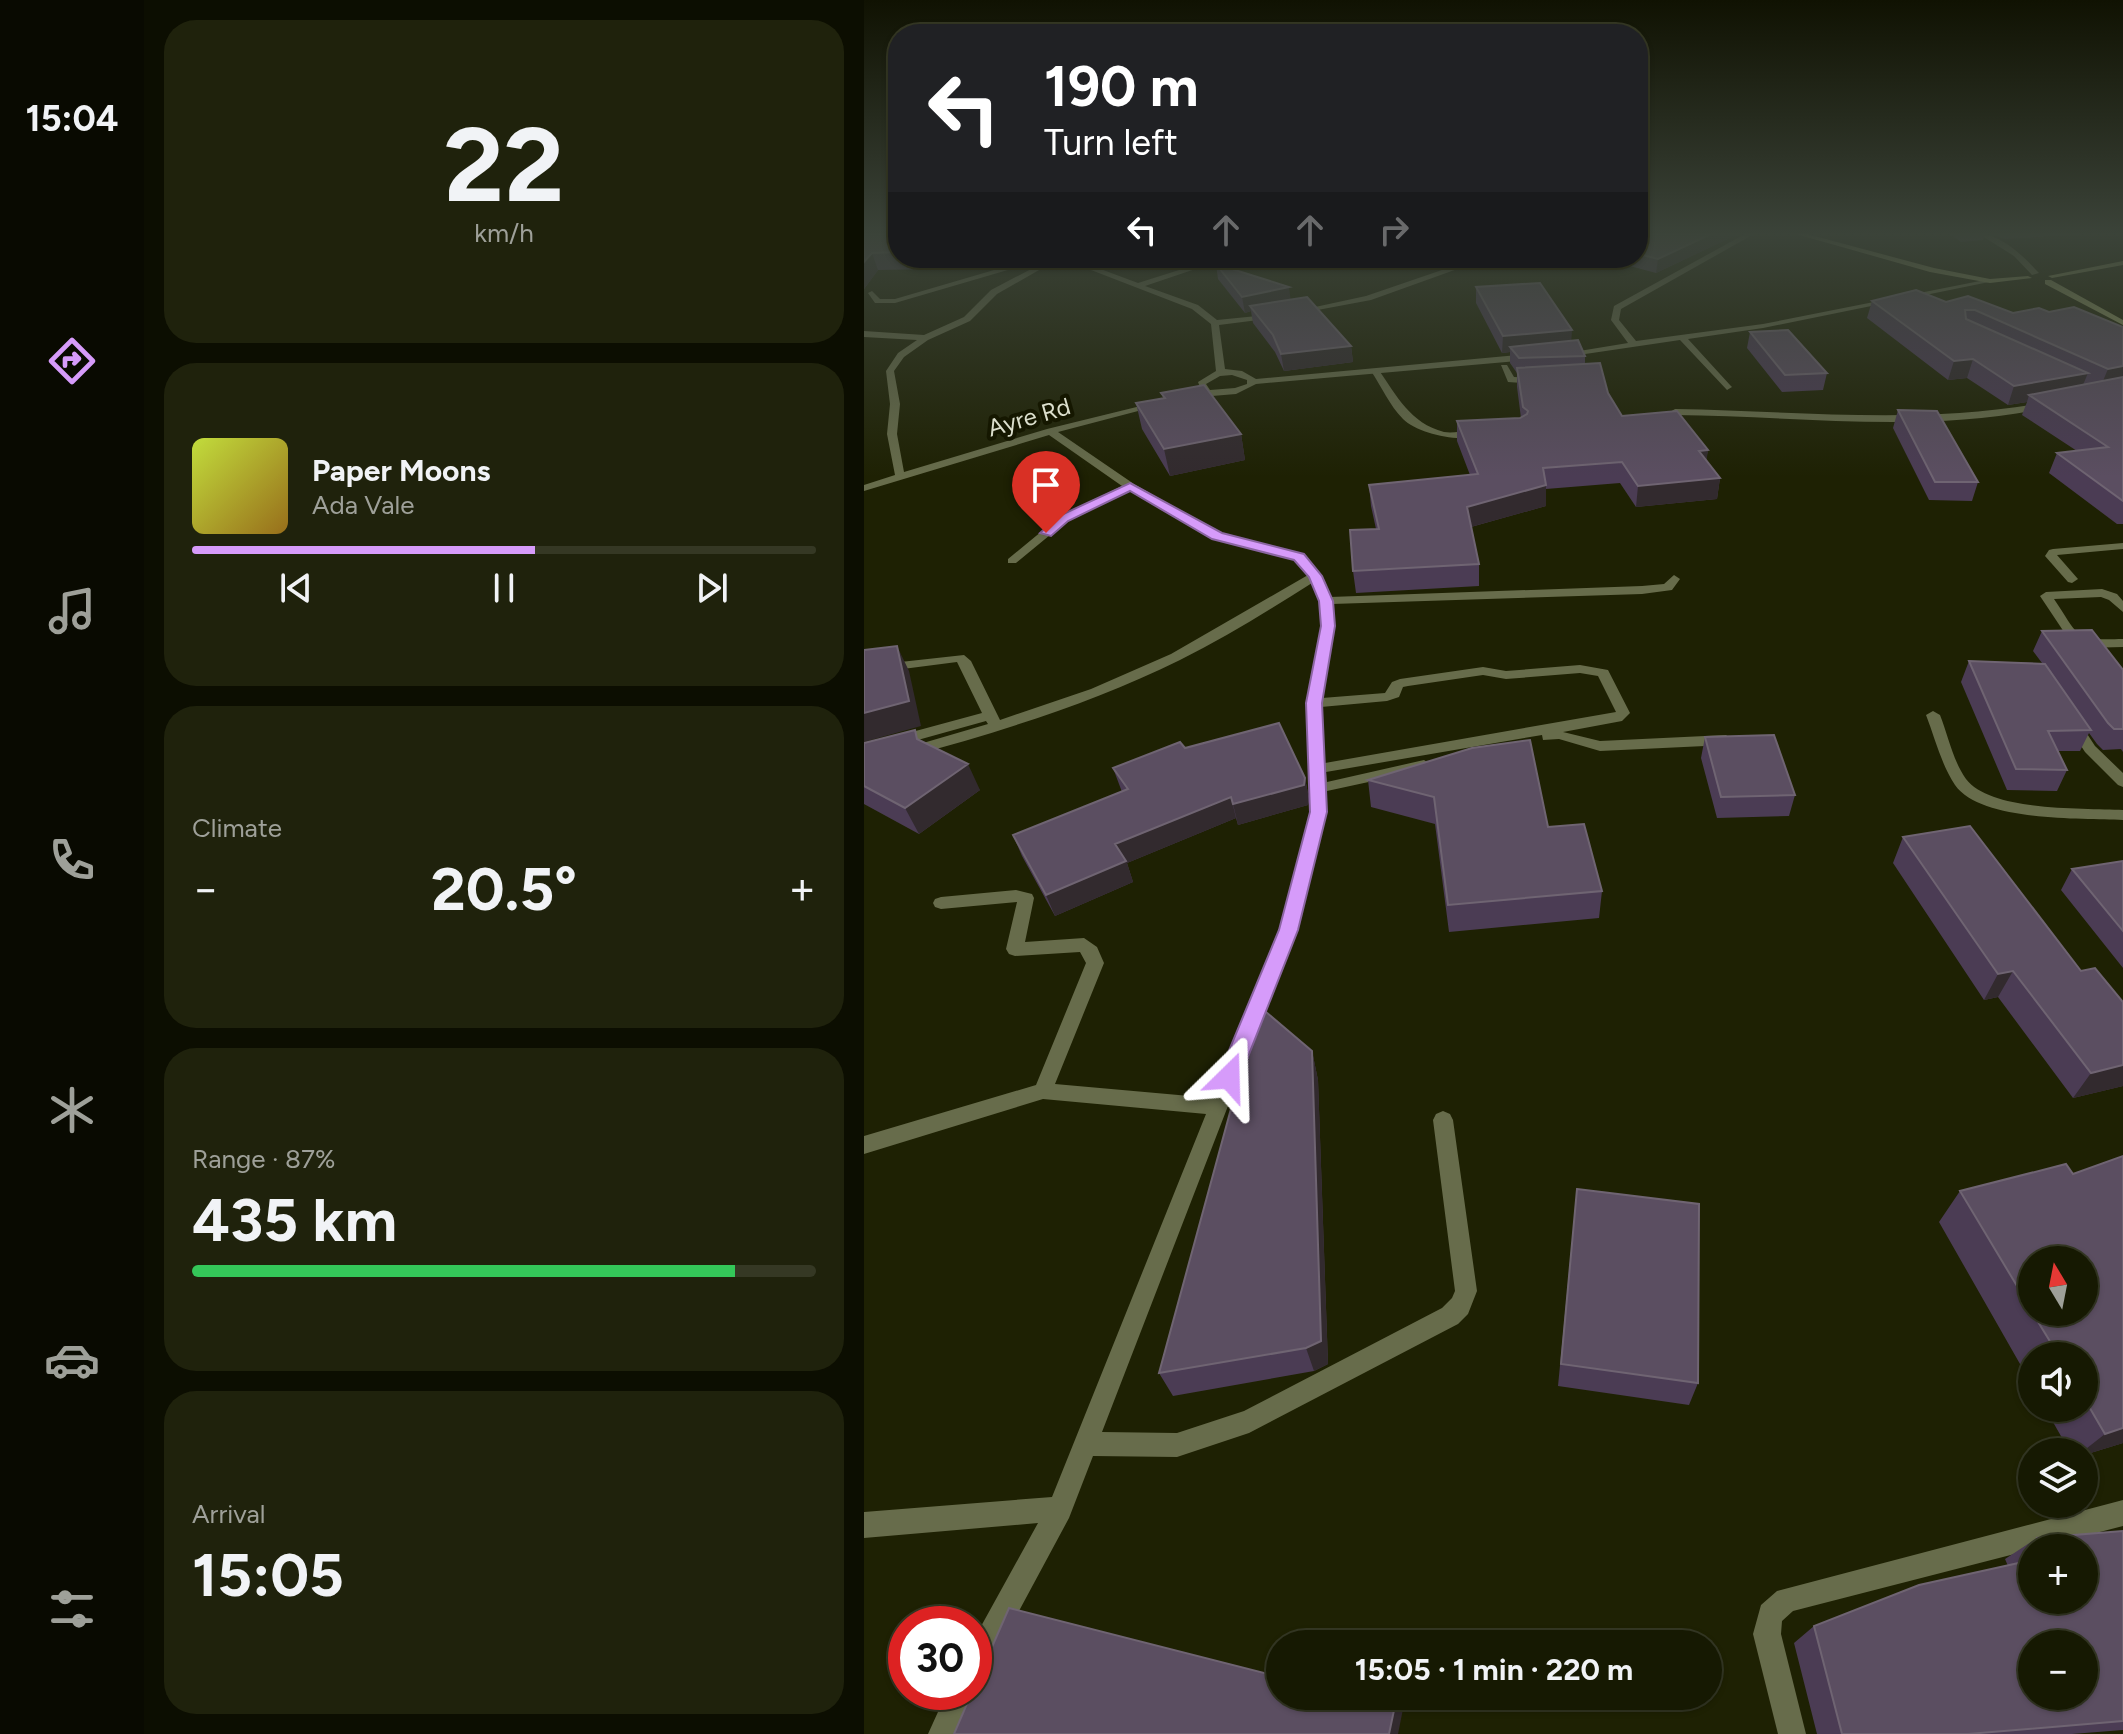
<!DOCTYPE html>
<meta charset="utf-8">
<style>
body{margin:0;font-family:Figtree,sans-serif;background:#1f220c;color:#f1f3f6;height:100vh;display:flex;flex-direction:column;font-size:30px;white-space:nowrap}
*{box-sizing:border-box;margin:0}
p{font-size:26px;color:#9ea099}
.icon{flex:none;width:44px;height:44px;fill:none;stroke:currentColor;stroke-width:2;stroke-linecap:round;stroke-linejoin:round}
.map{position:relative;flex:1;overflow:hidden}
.drawer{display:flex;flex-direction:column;gap:20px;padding:20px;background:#0c0e01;width:720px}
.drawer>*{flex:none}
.guide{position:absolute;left:24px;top:24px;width:760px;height:244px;border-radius:32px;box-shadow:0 2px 6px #0004,0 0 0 2px #353824;background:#202124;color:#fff;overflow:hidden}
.needle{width:52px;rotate:350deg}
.buttons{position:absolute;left:1154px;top:1246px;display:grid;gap:16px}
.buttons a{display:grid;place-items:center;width:80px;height:80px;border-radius:50%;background:#161902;box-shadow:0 2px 6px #0004,0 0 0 2px #353824;font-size:40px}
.speed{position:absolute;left:24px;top:1606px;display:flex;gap:16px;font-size:40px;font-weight:700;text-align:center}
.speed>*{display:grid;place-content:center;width:104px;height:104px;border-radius:50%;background:#161902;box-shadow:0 2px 6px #0004,0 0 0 2px #353824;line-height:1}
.speed .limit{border:12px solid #d22;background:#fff;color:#111}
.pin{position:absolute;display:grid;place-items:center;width:68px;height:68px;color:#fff;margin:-82px -34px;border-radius:50% 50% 50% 0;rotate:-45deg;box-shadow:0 0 8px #0007}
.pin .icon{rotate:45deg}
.me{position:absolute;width:88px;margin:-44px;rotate:22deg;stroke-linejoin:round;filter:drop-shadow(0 0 6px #0008)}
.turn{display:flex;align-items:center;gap:28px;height:168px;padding:0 24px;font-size:36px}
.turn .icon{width:104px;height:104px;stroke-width:2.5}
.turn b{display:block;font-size:56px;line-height:68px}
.lanes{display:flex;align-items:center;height:76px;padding:0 24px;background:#0003;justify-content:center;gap:40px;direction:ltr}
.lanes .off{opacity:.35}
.big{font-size:60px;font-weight:700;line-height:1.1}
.drawer .tile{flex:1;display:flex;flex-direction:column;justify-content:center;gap:12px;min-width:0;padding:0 28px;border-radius:32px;background:#1f220c}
.drawer .dial{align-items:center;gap:0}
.dial b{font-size:104px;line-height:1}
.song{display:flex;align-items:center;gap:24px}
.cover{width:96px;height:96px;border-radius:12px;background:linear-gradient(135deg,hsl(70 70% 55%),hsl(40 70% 35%))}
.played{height:8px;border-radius:4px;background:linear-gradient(90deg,#d69bfa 55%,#353824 55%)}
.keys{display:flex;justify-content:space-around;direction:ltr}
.heat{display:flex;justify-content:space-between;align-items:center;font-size:44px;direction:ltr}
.charge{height:12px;border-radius:6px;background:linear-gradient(90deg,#34c759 87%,#353824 0)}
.trip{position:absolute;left:402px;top:1630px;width:456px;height:80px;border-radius:40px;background:#161902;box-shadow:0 2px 6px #0004,0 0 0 2px #353824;font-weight:700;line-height:80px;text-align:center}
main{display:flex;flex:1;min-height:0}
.tab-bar{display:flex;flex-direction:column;width:144px;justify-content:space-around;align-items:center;background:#090a01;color:#9ea099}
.tab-bar .icon{width:56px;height:56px}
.tab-bar .current{color:#d69bfa}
.tab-bar b{font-size:36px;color:#f1f3f6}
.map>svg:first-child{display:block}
</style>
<main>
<nav class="tab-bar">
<b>15:04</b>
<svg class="icon current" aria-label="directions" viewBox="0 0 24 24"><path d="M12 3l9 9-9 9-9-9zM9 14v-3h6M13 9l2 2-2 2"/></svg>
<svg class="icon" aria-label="music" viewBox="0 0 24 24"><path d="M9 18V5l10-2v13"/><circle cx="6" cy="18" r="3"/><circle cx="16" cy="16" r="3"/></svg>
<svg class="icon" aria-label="phone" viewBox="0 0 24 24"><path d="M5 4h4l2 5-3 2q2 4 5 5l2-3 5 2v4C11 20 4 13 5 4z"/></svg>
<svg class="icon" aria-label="climate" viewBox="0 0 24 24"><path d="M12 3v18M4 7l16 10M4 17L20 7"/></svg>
<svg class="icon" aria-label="car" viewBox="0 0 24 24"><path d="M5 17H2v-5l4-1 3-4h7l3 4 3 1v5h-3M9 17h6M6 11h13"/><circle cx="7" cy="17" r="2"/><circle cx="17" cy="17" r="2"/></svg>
<svg class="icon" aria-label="filters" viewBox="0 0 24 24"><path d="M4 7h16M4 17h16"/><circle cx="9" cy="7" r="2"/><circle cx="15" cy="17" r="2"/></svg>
</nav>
<section class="drawer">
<div class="tile dial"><b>22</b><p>km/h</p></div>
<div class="tile">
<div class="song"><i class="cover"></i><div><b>Paper Moons</b><p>Ada Vale</p></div></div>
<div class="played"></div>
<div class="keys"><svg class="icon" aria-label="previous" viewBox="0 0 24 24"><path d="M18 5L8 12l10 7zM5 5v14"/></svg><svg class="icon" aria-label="pause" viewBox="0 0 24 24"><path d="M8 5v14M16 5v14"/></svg><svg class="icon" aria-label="next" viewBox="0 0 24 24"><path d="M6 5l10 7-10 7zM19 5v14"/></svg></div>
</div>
<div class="tile"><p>Climate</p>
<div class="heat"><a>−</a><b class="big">20.5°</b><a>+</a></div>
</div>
<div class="tile"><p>Range · 87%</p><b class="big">435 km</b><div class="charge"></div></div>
<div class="tile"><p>Arrival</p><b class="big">15:05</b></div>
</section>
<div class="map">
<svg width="1259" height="1734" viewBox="0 0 1259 1734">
<rect width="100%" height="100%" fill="#1e2103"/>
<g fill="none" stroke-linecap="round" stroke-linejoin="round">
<!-- lane -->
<path fill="#676c4b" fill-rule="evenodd" d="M 508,369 L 514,369 C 533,396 546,423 580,432 C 593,434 606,428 617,434 C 599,444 554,434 539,419 C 526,406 517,386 507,371 Z"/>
<!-- street -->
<path fill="#676c4b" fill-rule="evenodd" d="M 881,234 L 890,234 L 757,309 L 755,320 L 772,341 L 899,324 L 1126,279 L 1130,281 L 899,328 L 824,339 L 866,385 L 868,387 L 863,390 L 816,340 L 701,357 L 697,354 L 764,343 L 747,320 L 750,306 Z
M 1115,234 C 1138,234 1160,257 1175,273 L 1168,275 L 1150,256 Z
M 188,258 L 207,258 L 274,283 L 353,258 L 364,258 L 281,286 L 334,305 L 353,320 L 412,314 L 409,318 L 355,325 L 361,369 L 378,371 L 392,379 L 666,354 L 670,357 L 666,360 L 392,384 L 372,394 L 324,398 L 319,395 L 321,393 L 337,390 L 334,382 L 352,371 L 347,324 L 328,309 L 196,258 L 133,294 L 106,321 L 64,340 L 40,357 L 30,371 L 36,404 L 33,434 L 40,472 L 183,429 L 297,401 L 297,405 L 194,432 L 270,484 L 357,534 L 439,555 L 457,576 L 466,597 L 778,586 L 800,584 L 810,575 L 816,579 L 808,590 L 778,594 L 468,604 L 470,626 L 458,698 L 521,693 L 528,682 L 536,679 L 619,667 L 642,671 L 716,665 L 744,670 L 766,713 L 758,721 L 699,732 L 736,741 L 862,735 L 869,740 L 862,745 L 736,751 L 695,739 L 679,740 L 678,735 L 462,772 L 463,782 L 560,760 L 567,765 L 560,770 L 463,791 L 462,812 L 432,930 L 238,1432 L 313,1433 L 380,1411 L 578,1308 L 588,1298 L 591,1291 L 569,1120 L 572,1114 L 579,1111 L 586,1114 L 589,1120 L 613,1291 L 604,1314 L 594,1324 L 385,1433 L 313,1457 L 229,1456 L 205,1518 L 120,1676 L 110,1680 L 110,1639 L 174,1523 L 0,1538 L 0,1512 L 188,1497 L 342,1114 L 179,1099 L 0,1154 L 0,1136 L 172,1085 L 222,963 L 216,952 L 151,956 L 145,954 L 142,949 L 153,902 L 77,909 L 71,907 L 69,903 L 71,899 L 77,897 L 152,890 L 168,894 L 170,898 L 161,942 L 220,938 L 233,947 L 240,963 L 191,1084 L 348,1098 L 416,930 L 446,812 L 449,788 L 443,703 L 458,626 L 456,601 L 448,583 C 405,610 362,637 316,660 C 231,702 139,731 47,756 L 40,751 L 42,748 L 124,724 L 122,721 L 0,755 L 0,745 L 118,713 L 93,662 L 0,674 L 0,666 L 100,655 L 107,661 L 136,720 L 227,689 L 307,654 L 444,575 L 431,559 L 349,538 L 266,490 L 203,521 L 152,563 L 144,563 L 144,559 L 195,517 L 258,486 L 185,435 L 0,491 L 0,485 L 31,475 L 23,434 L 26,404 L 22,371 L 34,353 L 53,340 L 0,337 L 0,331 L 60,335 L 100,317 L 127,290 ZM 368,375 L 383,380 L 383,384 L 371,388 L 346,390 L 342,384 L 356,376 ZM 716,673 L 734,676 L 752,712 L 461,763 L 457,707 L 523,701 L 535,697 L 539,687 L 544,686 L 619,675 L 642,679 Z
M 613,258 L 624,258 L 507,300 L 432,314 L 428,312 L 502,296 Z
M 161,261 L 168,263 L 31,303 L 11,303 L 4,293 L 8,291 L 16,299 L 31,299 Z
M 637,365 L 643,365 L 650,377 L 673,378 L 678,381 L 673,384 L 644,382 Z
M 1179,403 L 1182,404 L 1182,408 C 1060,434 935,416 811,415 L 806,412 L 811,409 C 935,411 1055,425 1179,403 Z
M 1259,543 L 1259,549 L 1193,555 L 1214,579 L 1208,583 L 1204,582 L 1181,556 L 1185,550 L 1189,549 Z
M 1238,589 L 1253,594 L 1259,601 L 1259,612 L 1245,600 L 1237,597 L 1190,599 C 1217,639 1209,640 1259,639 L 1259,647 L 1221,648 L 1206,641 L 1176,596 L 1182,592 Z
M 1069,711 L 1076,715 C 1084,735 1089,761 1102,779 C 1127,812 1220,808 1259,810 L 1259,820 C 1217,818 1117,822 1091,785 C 1077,764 1071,738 1062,715 Z
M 1211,722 L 1216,723 L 1231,746 L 1259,773 L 1259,787 L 1254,785 L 1221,752 L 1204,726 Z
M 1259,1500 L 1259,1526 L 929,1611 L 918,1621 L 917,1634 L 942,1734 L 914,1734 L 889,1634 L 897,1605 L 913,1591 Z
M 110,1687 L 112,1692 L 93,1734 L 64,1734 L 83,1692 L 110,1692 Z"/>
<!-- secondary -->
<path fill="#919963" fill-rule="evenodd" d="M 932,234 L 943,234 L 1070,268 L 1126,279 L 1164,276 L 1168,278 L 1126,283 L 1066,272 Z
M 1259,261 L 1259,265 L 1188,278 L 1184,276 Z
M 1181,280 L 1187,280 L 1259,320 L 1259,325 L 1181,284 Z"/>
</g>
<!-- wall -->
<path fill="#4b3c54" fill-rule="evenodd" d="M 0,234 L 34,234 L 34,258 L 80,258 L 70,269 L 14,270 L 0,289 Z
M 774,234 L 874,234 L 792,273 L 736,258 L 774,258 Z
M 1086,234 L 1121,234 L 1119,240 L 1097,242 Z
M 1125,234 L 1220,234 L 1141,239 Z
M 352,264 L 426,300 L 487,346 L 489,362 L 420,371 L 411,352 L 389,323 L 387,311 L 381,313 L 354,279 Z
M 612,287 L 707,341 L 721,356 L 721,364 L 744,393 L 758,416 L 844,450 L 842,460 L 856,478 L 853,499 L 772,507 L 756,483 L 682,489 L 682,506 L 607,527 L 615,564 L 615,586 L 492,593 L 489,571 L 512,529 L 507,506 L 505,485 L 606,475 L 593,441 L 593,421 L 657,418 L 653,387 L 653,373 L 646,363 L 646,352 L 638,353 L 612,303 Z
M 1008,301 L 1082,302 L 1149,313 L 1185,312 L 1259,327 L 1259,524 L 1253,524 L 1185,473 L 1193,453 L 1213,451 L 1158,415 L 1163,402 L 1144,405 L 1103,378 L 1084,380 L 1003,318 Z
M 886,332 L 963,373 L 959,390 L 918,392 L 883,348 Z
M 297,393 L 377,434 L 381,460 L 306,476 L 278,429 L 272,403 L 299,398 Z
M 1034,410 L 1114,482 L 1108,501 L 1065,500 L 1029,428 Z
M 1178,631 L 1259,670 L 1259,752 L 1257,749 L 1239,750 L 1233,744 L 1225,733 L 1216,751 L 1194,751 L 1203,770 L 1193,791 L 1143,790 L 1097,682 L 1105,661 L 1178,663 L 1169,651 Z
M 841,737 L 931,795 L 925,816 L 853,818 L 837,758 Z
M 56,741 L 116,790 L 55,834 L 0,804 L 0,743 Z
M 321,748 L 441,778 L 445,799 L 444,805 L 374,825 L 372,818 L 263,863 L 269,882 L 191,916 L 158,856 L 149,835 L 258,792 L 249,768 Z
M 608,748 L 684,827 L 738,891 L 735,918 L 585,932 L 571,824 L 507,807 L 504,780 Z
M 1039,837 L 1259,1002 L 1259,1086 L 1209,1098 L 1134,997 L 1120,1000 L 1029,863 Z
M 1259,861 L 1259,968 L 1197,890 L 1208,869 Z
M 448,1051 L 454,1080 L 464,1364 L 450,1371 L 309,1396 L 295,1373 Z
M 1259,1156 L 1259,1443 L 1220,1455 L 1220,1452 L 1206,1452 L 1181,1408 L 1220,1408 L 1220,1356 L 1168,1356 L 1168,1385 L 1075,1222 L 1096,1191 L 1209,1174 Z
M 713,1189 L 834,1383 L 825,1405 L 694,1386 Z
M 1259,1531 L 1259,1730 L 1208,1734 L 953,1734 L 930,1643 L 950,1626 L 1144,1566 L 1141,1559 L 1173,1538 ZM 1168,1548 L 1220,1548 L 1168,1600 Z"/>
<!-- shaded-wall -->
<path fill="#322a2e" d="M 847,234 L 874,234 L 792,273 L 794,259 Z
M 8,253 L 14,270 L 0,289 L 0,262 Z
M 66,258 L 80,258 L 70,269 Z
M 425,287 L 427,303 L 386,306 L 387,311 L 381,313 L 378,297 Z
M 708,330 L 707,346 L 646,347 L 646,352 L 638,353 L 639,336 Z
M 487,346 L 489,362 L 420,371 L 417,354 Z
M 1109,359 L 1103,378 L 1084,380 L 1090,361 Z
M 1259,366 L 1259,383 L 1236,388 L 1244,369 Z
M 1224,373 L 1216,392 L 1165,395 L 1163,402 L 1144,405 L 1150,386 Z
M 377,434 L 381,460 L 306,476 L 300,449 Z
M 844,450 L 841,471 L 835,451 Z
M 856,478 L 853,499 L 772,507 L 774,486 Z
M 682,485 L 682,506 L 603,528 L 603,507 Z
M 33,646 L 45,671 L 57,726 L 0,742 L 0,713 Z
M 104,764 L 116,790 L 55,834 L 41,808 Z
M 441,778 L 445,799 L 444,805 L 374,825 L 369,804 Z
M 367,797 L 372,818 L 263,863 L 269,882 L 191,916 L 182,895 L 251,844 Z
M 1149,971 L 1134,997 L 1120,1000 L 1134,974 Z
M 448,1051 L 454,1080 L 464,1364 L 450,1371 L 442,1348 Z
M 1259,1065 L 1259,1086 L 1209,1098 L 1227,1073 Z
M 1259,1428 L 1259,1443 L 1220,1455 L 1220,1452 L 1218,1452 L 1241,1434 Z
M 533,1696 L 539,1709 L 534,1734 L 525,1734 Z"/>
<!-- building -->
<path fill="#5b4e61" stroke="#6f6472" stroke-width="2" fill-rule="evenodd" d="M 0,234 L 34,234 L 34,252 L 8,253 L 0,262 Z
M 774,234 L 847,234 L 794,259 L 774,254 Z
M 352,264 L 425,287 L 378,297 Z
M 676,283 L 708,330 L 639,336 L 612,287 Z
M 1052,290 L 1082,302 L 1104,296 L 1149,313 L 1175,308 L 1185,312 L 1210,307 L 1259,327 L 1259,366 L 1244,369 L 1111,310 L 1101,310 L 1102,319 L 1224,373 L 1150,386 L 1109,359 L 1090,361 L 1008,301 Z
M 443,297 L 487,346 L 417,354 L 409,335 L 386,306 Z
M 924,330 L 963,373 L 921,375 L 886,332 Z
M 714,340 L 721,356 L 655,358 L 646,347 Z
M 736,363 L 744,393 L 758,416 L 813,411 L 844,450 L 835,451 L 856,478 L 774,486 L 758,462 L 679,468 L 682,485 L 603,507 L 615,564 L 489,571 L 486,530 L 515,529 L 505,485 L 614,474 L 593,421 L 656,418 L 663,414 L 664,411 L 659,407 L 653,368 Z
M 1259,377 L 1259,501 L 1193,453 L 1244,447 L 1165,395 Z
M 340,385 L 377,434 L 300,449 L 272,403 L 301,398 L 297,393 Z
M 1034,410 L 1073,411 L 1114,482 L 1071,482 Z
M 1228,630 L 1259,670 L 1259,729 L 1250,729 L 1244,723 L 1178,631 Z
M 33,646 L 45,701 L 0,713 L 0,650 Z
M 1105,661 L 1181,664 L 1227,730 L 1184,731 L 1203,770 L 1152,769 Z
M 415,723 L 441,778 L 440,785 L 369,804 L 367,797 L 251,844 L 262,861 L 182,895 L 149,835 L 264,789 L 249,768 L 316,742 L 321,748 Z
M 51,730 L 53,739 L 104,764 L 41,808 L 0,786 L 0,743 Z
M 910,735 L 931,795 L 857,797 L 841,737 Z
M 666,740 L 684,827 L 720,824 L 738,891 L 584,905 L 570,797 L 504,780 L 608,748 Z
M 1106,826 L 1217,971 L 1231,968 L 1259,1002 L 1259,1065 L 1227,1073 L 1149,971 L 1134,974 L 1039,837 Z
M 1259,861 L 1259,931 L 1208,869 Z
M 395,1006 L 448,1051 L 457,1341 L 442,1348 L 295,1373 Z
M 1259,1156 L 1259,1428 L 1241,1434 L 1220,1398 L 1220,1356 L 1195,1356 L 1168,1312 L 1220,1312 L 1220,1260 L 1168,1260 L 1168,1311 L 1096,1191 L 1202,1164 L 1209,1174 Z
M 713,1189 L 835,1204 L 834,1383 L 697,1364 Z
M 1259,1531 L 1259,1721 L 1104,1734 L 978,1734 L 950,1626 L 1055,1585 L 1168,1560 L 1168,1600 L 1220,1600 L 1220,1548 L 1177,1548 L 1173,1538 ZM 1168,1644 L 1220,1644 L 1220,1696 L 1168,1696 Z
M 145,1608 L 416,1677 L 416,1696 L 533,1696 L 525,1734 L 90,1734 L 108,1692 L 110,1692 L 110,1688 Z"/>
<!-- sky -->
<linearGradient id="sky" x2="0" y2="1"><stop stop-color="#101202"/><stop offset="0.49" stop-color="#3b4339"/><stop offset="1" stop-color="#3b4339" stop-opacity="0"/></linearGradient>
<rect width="1259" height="477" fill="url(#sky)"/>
<!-- route -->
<path fill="#d69bfa" stroke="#8b65a2" stroke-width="2" d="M 266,483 L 358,533 L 440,554 L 458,576 L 469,601 L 471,626 L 458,703 L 463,812 L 434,930 L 376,1077 L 372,1084 L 365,1087 L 357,1084 L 354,1077 L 415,930 L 446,812 L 442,703 L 457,626 L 455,601 L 445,577 L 430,560 L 348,539 L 266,491 L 204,521 L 187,536 L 176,533 L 195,516 Z"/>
<g text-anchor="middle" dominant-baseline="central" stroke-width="8" stroke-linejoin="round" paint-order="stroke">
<!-- far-street labels -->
<g font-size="24" fill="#dcdfcd" stroke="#151700">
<text transform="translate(165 417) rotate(-16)">Ayre Rd</text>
</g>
</g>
</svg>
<div class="buttons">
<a><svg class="needle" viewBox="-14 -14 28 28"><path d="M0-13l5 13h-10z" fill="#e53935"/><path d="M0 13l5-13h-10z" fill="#9ea099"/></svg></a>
<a><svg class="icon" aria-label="sound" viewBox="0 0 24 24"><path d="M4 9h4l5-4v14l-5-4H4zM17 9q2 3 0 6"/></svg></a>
<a><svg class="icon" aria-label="layers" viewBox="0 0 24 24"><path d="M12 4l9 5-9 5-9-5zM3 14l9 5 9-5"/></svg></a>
<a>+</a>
<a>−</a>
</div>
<div class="speed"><div class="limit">30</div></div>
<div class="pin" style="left:182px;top:533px;background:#d93025"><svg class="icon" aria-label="arrive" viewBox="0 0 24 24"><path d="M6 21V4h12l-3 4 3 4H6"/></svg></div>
<svg class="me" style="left:365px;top:1077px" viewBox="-20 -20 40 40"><path d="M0-17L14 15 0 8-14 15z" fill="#d69bfa" stroke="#fff" stroke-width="4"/></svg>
<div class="trip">15:05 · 1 min · 220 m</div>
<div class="guide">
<div class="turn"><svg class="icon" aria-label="left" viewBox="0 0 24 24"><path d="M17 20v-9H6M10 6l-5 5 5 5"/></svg><div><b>190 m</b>Turn left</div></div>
<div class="lanes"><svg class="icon" aria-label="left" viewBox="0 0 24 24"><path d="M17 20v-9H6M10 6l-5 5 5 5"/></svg><svg class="icon off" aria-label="ahead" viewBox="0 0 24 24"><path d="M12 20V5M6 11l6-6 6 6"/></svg><svg class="icon off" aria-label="ahead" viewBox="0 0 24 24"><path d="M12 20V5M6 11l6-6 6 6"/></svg><svg class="icon off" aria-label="right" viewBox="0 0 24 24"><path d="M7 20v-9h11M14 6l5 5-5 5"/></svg></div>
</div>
</div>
</main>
